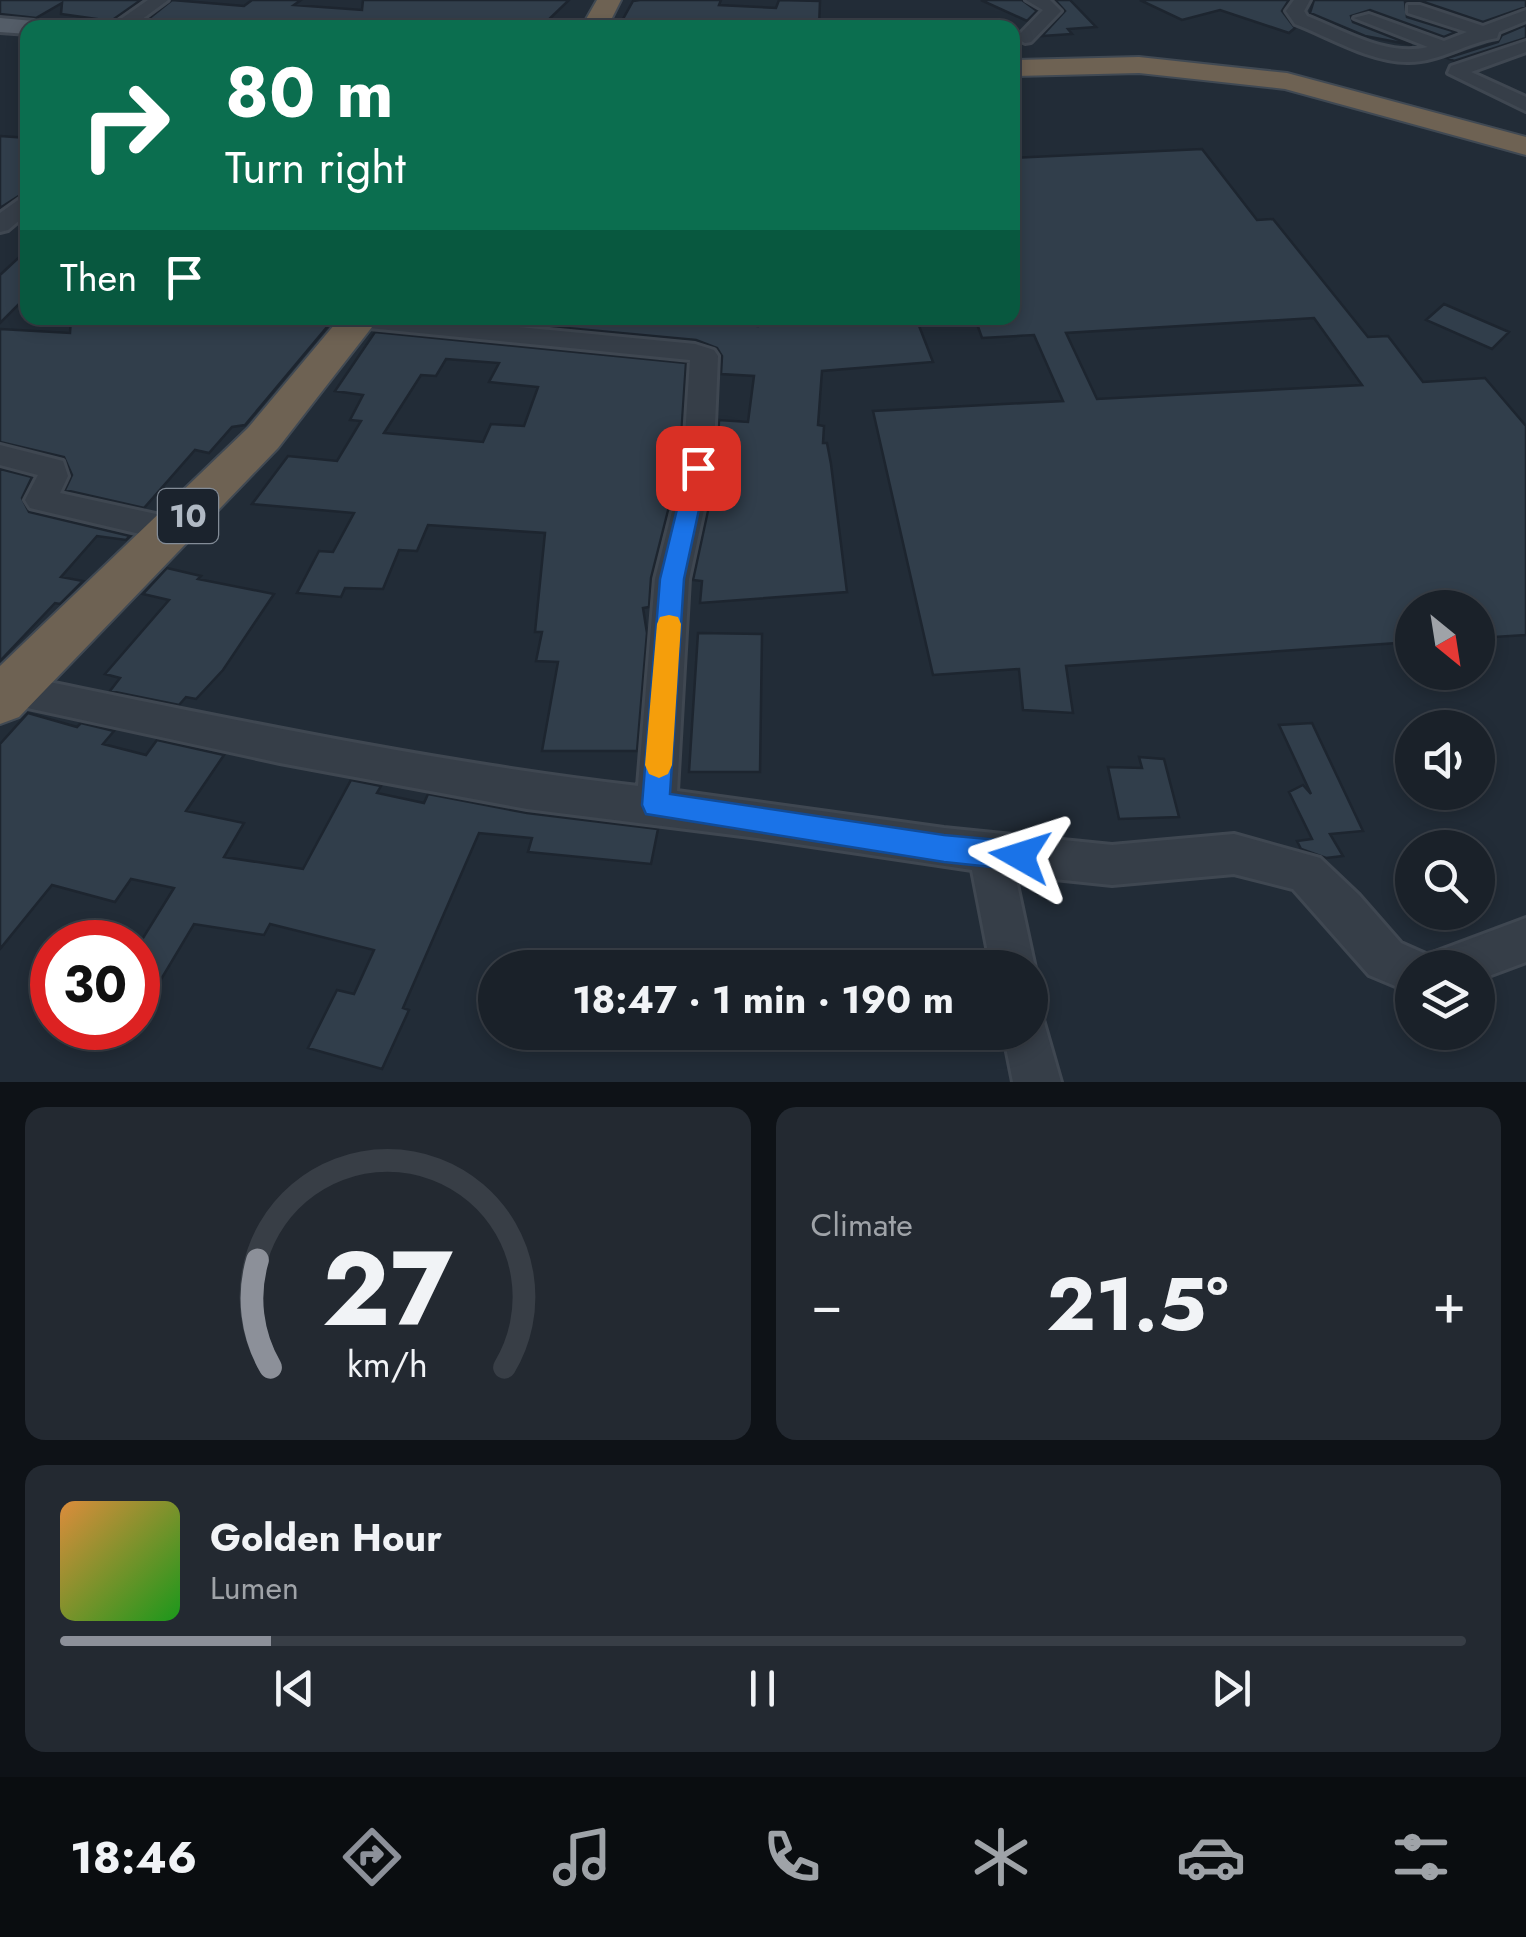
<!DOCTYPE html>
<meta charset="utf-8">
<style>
body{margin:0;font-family:Jost,sans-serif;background:#232931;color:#f1f3f6;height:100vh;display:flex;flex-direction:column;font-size:38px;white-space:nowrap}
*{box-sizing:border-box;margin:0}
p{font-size:32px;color:#9fa3a8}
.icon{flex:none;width:55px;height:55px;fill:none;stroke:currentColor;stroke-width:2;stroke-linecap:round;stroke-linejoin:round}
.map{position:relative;height:1082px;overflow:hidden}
.side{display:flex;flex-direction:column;gap:25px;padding:25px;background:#0e1217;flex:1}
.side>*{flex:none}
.top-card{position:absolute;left:20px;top:20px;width:1000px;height:305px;border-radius:20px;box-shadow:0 5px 15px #0003,0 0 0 2px #383e46;background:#0b6e4f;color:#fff;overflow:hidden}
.needle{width:65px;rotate:150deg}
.buttons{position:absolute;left:1395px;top:590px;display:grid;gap:20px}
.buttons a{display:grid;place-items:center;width:100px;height:100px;border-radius:50%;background:#1a2129;box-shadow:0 5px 15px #0003,0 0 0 2px #383e46;font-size:50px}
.speed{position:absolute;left:30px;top:920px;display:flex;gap:20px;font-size:50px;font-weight:700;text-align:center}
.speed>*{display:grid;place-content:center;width:130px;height:130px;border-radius:50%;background:#1a2129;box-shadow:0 5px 15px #0003,0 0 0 2px #383e46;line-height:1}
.speed .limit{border:15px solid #d22;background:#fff;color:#111}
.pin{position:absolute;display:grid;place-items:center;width:85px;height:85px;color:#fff;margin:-42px;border-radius:20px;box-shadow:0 5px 15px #0006}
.me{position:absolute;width:110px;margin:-55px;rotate:276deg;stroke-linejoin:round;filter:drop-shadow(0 0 8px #0008)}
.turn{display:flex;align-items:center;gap:35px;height:210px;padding:0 40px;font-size:45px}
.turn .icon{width:130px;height:130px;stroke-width:2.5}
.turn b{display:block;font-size:70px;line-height:85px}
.then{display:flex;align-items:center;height:95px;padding:0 40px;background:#0003;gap:20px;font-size:38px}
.big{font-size:75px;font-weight:700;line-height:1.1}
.side .tile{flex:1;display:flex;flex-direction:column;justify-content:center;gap:15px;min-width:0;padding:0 35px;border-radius:20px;background:#232931}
.side .dial{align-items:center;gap:0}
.dial svg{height:260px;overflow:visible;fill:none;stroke:#383e46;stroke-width:7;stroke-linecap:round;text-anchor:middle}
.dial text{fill:#f1f3f6;stroke:none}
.song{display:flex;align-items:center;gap:30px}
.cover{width:120px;height:120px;border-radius:15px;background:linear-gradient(135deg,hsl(30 70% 55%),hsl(120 70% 35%))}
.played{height:10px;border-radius:5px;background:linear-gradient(90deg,#8c9099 15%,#383e46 15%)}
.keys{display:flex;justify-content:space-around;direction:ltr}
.heat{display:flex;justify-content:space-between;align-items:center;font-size:55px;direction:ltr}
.side .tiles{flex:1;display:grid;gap:25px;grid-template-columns:1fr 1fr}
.tile:last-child{grid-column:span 2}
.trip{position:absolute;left:478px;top:950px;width:570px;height:100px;border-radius:50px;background:#1a2129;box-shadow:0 5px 15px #0003,0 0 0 2px #383e46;font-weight:700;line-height:100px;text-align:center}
.tab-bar{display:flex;height:160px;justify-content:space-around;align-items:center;background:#0a0d10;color:#9fa3a8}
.tab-bar .icon{width:70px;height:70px}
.tab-bar .selected{color:#8c9099}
.tab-bar b{font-size:45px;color:#f1f3f6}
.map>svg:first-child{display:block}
</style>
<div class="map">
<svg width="1526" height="1082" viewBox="0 0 1526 1082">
<rect width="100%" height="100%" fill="#222c37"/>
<!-- building -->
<path fill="#313e4b" stroke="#1d252f" stroke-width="2.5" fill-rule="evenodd" d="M 0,0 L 141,0 L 111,21 L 61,14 L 62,3 L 36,18 L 0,14 Z
M 172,0 L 244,6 L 252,0 L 301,0 L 294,5 L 362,10 L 363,0 L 569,0 L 540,28 L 182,28 L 142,24 Z
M 640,0 L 721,0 L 719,5 L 776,8 L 779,0 L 820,1 L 819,28 L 618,28 L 633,1 Z
M 981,0 L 1022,0 L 1037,11 L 1027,21 Z
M 1055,0 L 1070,0 L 1096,27 L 1068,29 L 1072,34 L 1042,36 L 1065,11 Z
M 1140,0 L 1289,0 L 1282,11 L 1295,28 L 1289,33 L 1220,10 L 1182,20 Z
M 1314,0 L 1526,0 L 1526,7 L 1483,22 L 1421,1 L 1405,2 L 1407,17 L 1456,32 L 1444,37 L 1370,10 L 1351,16 L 1353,22 L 1412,45 L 1365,36 L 1310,13 Z
M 1526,25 L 1526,38 L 1454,61 L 1447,58 L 1498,42 L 1502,35 Z
M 0,136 L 28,138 L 28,190 L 0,208 Z
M 1202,149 L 1257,220 L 1273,219 L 1368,337 L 1388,336 L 1423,382 L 1485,378 L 1526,426 L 1526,635 L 1478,638 L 1478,608 L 1412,608 L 1412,642 L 1066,666 L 1073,713 L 1023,710 L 1019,669 L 933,675 L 873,411 L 1063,401 L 1034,335 L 982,338 L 975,318 L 1012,318 L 1012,158 ZM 1314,318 L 1362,385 L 1097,399 L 1066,333 Z
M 28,249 L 28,295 L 0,323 L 0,275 Z
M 1444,304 L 1509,332 L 1492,349 L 1426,320 Z
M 71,318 L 289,318 L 332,321 L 245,425 L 232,427 L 209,453 L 195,450 L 144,508 L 65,490 L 72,475 L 64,457 L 0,442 L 0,329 L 70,333 Z
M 459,318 L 565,322 L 567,318 L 633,318 L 758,326 L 759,318 L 916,318 L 933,362 L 822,371 L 818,425 L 824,426 L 823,443 L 827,443 L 831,464 L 847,592 L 700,603 L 702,581 L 693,580 L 717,469 L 719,420 L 748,422 L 754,376 L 721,374 L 722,356 L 717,348 L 696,340 Z
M 375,332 L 686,363 L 679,467 L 651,578 L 649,607 L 643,608 L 647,633 L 637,751 L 542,751 L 558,662 L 536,661 L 542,632 L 535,632 L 545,533 L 428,525 L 417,551 L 399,550 L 383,589 L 345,588 L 341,597 L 297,593 L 319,551 L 333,552 L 354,513 L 252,504 L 288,456 L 337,461 L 361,421 L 350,420 L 363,395 L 335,391 ZM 446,359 L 499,363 L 489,382 L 538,387 L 524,426 L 491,424 L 483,442 L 384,433 L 421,375 L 436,376 Z
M 0,469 L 32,477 L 22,498 L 29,512 L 130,536 L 126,540 L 97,536 L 61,577 L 83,581 L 60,604 L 55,603 L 0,661 Z
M 167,568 L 201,576 L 198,579 L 274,594 L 223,670 L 196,699 L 186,697 L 179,705 L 110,691 L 120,678 L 105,674 L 169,600 L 143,594 Z
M 698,633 L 762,634 L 760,772 L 689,772 Z
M 28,713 L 77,727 L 81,723 L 114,731 L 103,744 L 146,755 L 157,740 L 224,755 L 186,811 L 244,823 L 224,857 L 303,869 L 351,780 L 381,786 L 377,793 L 424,803 L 428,794 L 527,813 L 658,829 L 651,864 L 528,852 L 532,838 L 479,833 L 403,1008 L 409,1010 L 382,1069 L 308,1048 L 337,990 L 354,994 L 374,950 L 270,924 L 264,935 L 194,924 L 138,1018 L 138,946 L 174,888 L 131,879 L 115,902 L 52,885 L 0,949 L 0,744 Z
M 1312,723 L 1363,831 L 1330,834 L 1343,856 L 1326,858 L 1301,849 L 1297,841 L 1312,839 L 1289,792 L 1303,785 L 1311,794 L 1279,725 Z
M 1139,757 L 1164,759 L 1179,817 L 1119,819 L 1108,767 L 1142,768 Z"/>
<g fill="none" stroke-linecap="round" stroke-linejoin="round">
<!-- minor casing -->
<g stroke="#3f4751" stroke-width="6">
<path id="minor" d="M 148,0 L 168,0 L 130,28 L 108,28 Z
M 1026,0 L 1050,0 L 1061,11 L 1031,42 L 1025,43 L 1016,38 L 1043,10 Z
M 1294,0 L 1310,0 L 1304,11 L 1307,16 C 1345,31 1387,57 1428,47 L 1354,18 L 1369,14 L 1444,41 L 1467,32 L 1408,13 L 1408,5 L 1420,5 L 1483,26 L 1526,10 L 1526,21 L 1499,32 L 1497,38 C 1468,42 1438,63 1407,62 C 1370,62 1329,37 1295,24 L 1286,11 Z
M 1526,41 L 1526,52 L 1471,72 L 1526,97 L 1526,111 L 1448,73 L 1451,66 Z
M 28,193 L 28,213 L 8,230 L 0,232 L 0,213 Z
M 425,318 L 695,344 L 714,350 L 718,356 L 713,468 L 689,579 L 677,791 L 944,828 L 1112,845 L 1234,834 L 1320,858 L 1359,895 L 1401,943 L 1428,955 L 1431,962 L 1435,952 L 1526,918 L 1526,962 L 1478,980 L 1478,968 L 1412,968 L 1412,993 L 1369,975 L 1293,889 L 1234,874 L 1112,885 L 1015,875 L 1035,968 L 1030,981 L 1030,968 L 991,968 L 972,870 L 750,837 L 527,809 L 280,763 L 0,702 L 0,672 C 212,715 423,761 638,786 L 655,579 L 683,468 L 690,360 L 359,327 L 346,319 Z
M 0,445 L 63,461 L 68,476 L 60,493 L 174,518 L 185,522 L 190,530 L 185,538 L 174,542 L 30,508 L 25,500 L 38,475 L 0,465 Z
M 1030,1010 L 1042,1016 L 1061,1082 L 1013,1082 L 1003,1032 L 1030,1032 Z"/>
</g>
<!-- major casing -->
<g stroke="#3f4751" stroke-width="6">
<path id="major" d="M 0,18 L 34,21 L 45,28 L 28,28 L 28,34 L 0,32 Z"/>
</g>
<!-- highway casing -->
<g stroke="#404953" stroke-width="4">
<path id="highway" d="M 597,0 L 621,0 L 607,28 L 581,28 Z
M 1139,57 L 1287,73 L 1526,137 L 1526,155 L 1285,89 L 1139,73 L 1012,76 L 1012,60 Z
M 340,318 L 379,318 L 278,448 L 19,717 L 0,724 L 0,666 L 248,428 Z"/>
</g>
<!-- minor -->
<use href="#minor" fill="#363e48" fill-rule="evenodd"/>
<!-- major -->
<use href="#major" fill="#545d68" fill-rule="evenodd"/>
<!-- highway -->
<use href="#highway" fill="#6e6253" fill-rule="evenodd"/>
</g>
<!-- route -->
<path fill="#1a73e8" stroke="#114b97" stroke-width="2.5" d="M 698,460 L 708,468 L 684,579 L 670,794 L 944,835 L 1020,842 L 1030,846 L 1034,856 L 1030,866 L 1020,870 L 944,862 L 646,814 L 642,805 L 660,579 L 687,468 Z"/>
<!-- slow -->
<path fill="#f59e0b" d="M 669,615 L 678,617 L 681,624 L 672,765 L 668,774 L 659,778 L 649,774 L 645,765 L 657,624 L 660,617 Z"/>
<g text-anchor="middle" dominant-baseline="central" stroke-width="10" stroke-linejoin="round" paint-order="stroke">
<!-- shield labels -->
<rect fill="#1b232d" stroke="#838c97" stroke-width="2.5" x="158" y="489" width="60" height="54" rx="8"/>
<g font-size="32" font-weight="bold" fill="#b0b9c4">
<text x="188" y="516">10</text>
</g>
</g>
</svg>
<div class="buttons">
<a><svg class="needle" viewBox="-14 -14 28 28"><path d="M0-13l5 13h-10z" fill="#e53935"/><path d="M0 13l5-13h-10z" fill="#9fa3a8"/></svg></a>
<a><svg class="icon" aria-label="sound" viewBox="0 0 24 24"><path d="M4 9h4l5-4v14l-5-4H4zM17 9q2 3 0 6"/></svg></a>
<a><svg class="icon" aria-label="search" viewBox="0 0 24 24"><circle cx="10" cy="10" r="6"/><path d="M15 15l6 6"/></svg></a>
<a><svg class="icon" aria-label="layers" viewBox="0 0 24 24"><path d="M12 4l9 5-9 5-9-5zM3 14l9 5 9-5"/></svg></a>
</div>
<div class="speed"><div class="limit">30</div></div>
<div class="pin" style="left:698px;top:468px;background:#d93025"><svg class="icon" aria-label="arrive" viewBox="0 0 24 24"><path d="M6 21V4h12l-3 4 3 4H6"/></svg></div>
<svg class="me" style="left:1020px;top:856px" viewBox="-20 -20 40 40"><path d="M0-17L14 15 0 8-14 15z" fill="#1a73e8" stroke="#fff" stroke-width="4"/></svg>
<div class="trip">18:47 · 1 min · 190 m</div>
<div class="top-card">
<div class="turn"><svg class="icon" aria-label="right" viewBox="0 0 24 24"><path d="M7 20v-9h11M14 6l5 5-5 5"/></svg><div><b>80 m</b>Turn right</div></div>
<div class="then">Then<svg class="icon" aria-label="arrive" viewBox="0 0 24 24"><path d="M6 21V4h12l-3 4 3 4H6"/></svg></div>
</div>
</div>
<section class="side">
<div class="tiles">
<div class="tile dial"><svg viewBox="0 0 100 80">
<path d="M14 69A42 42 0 1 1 86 69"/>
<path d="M14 69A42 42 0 0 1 10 36" stroke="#8c9099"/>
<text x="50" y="56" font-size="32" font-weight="700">27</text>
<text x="50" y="72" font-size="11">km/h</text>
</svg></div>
<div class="tile"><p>Climate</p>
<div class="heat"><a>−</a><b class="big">21.5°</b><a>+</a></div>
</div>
<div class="tile">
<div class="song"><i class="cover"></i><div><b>Golden Hour</b><p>Lumen</p></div></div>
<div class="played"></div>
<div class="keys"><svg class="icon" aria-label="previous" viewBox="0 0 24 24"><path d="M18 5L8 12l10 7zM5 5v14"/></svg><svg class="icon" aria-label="pause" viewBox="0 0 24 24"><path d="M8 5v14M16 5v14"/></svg><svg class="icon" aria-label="next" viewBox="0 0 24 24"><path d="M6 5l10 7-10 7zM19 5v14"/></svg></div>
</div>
</div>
</section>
<nav class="tab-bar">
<b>18:46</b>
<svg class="icon selected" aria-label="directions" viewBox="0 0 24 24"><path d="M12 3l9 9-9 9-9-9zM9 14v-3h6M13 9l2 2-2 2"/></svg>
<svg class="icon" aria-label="music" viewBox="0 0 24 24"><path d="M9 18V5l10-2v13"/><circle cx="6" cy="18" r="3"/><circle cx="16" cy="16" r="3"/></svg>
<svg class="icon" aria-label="phone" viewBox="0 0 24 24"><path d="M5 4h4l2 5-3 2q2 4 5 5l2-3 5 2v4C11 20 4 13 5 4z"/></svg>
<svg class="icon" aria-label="climate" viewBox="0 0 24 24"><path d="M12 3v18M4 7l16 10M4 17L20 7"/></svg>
<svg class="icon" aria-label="car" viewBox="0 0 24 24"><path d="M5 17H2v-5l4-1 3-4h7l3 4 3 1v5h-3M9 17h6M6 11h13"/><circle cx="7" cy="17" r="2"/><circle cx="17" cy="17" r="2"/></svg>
<svg class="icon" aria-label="filters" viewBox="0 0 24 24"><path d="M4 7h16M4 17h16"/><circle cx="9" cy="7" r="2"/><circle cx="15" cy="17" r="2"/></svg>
</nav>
